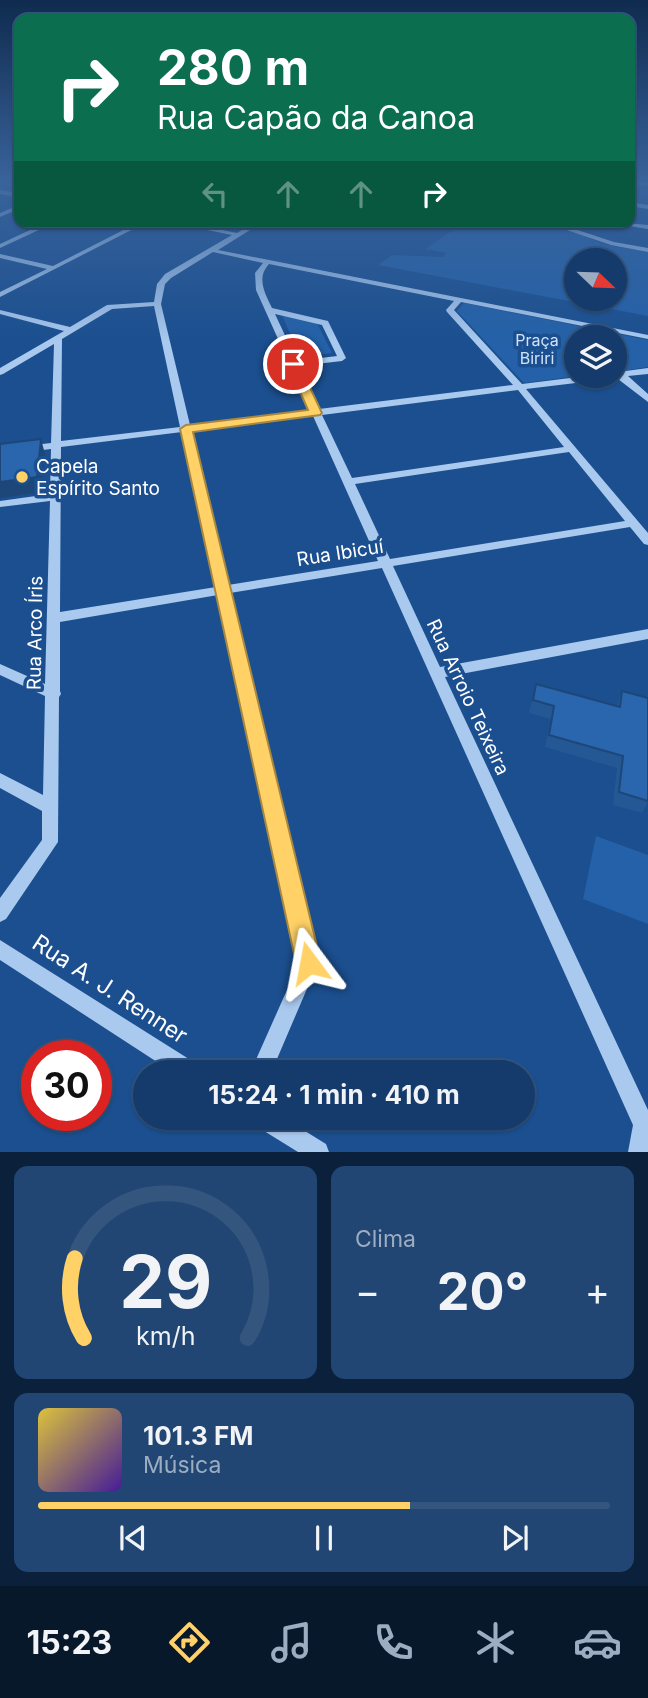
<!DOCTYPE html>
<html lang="pt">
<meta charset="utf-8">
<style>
body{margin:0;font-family:Inter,sans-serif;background:#214673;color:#f1f3f6;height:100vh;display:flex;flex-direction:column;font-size:26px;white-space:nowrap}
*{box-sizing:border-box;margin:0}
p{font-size:23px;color:#9dadc1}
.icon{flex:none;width:38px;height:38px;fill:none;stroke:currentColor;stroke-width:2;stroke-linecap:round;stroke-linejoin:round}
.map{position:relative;height:1152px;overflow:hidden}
.drawer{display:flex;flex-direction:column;gap:14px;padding:14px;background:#0b203b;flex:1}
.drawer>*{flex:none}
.hud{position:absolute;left:14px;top:14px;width:621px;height:214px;border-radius:14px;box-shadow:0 2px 5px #0004,0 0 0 2px #33557e;background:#0b6e4f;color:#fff;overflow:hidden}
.needle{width:46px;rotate:113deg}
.controls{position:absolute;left:564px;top:248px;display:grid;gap:14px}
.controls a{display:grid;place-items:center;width:63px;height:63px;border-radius:50%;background:#143b6b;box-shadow:0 2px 5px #0004,0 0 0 2px #33557e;font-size:35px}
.speed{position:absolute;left:21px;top:1040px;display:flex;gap:14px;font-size:35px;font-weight:700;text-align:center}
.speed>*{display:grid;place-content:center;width:91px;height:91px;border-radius:50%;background:#143b6b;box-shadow:0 2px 5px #0004,0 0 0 2px #33557e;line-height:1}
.speed .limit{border:10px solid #d22;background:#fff;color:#111}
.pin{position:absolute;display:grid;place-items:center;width:60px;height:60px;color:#fff;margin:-30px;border:4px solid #fff;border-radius:50%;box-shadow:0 2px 7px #0007}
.me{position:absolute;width:77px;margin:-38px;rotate:347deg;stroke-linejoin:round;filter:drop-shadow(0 0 5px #0008)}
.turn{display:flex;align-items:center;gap:24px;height:147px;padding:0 28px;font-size:32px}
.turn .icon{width:91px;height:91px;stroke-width:2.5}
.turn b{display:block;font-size:49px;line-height:60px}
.lanes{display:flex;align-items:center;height:66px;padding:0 28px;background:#0003;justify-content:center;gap:35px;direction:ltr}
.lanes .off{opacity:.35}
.big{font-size:52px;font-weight:700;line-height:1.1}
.drawer .widget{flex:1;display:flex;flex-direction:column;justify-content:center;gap:10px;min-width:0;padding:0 24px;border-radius:14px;background:#214673}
.drawer .dial{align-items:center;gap:0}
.dial svg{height:182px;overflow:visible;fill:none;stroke:#33557e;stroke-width:7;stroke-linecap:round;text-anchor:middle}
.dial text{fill:#f1f3f6;stroke:none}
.song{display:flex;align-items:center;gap:21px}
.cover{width:84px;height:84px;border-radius:10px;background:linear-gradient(135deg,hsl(50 70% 55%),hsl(260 70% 35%))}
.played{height:7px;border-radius:4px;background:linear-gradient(90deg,#ffd166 65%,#33557e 65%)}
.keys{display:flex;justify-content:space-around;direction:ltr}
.heat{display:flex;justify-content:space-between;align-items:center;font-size:38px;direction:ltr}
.drawer .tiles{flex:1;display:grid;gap:14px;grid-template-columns:1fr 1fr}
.widget:last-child{grid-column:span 2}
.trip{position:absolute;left:133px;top:1060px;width:402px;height:70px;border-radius:35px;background:#143b6b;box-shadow:0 2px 5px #0004,0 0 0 2px #33557e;font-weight:700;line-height:70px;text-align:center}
.dock{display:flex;height:112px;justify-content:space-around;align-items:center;background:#08182b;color:#9dadc1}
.dock .icon{width:49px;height:49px}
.dock .current{color:#ffd166}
.dock b{font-size:32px;color:#f1f3f6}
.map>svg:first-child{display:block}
</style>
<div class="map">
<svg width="648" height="1152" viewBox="0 0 648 1152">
<rect width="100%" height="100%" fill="#1b4f8f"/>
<!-- green -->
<path fill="#2461a8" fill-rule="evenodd" d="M 465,222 L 537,222 L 581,234 L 603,244 L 648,252 L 648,316 L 378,265 L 392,255 L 443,257 L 446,253 L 425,249 ZM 576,261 L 614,261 L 614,299 L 576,299 Z
M 464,303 L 648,340 L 648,367 L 614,372 L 614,338 L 576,338 L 577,376 L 524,383 L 457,311 Z
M 282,315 L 317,323 L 332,353 L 300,357 Z
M 596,836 L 648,855 L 648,924 L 583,899 Z"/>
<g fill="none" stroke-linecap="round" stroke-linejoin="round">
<!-- minor -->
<path fill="#a9c9ee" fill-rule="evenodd" d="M 0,190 L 19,193 L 19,197 L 0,194 Z
M 630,202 L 648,205 L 648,209 L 630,206 Z
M 19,205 L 19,209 L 0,217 L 0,213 Z
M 47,222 L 56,222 L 0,248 L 0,244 Z
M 139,222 L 147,222 L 0,297 L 0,292 L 47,269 L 0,258 L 0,254 L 53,266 Z
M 168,222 L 182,222 L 237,233 L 255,222 L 263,222 L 218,250 L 648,335 L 648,339 L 461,302 L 454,310 L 522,384 L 586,376 L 613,376 L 609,379 L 526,389 L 648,533 L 648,545 L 644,544 L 630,527 L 393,566 L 440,667 L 648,629 L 648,639 L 445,677 L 648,1110 L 648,1152 L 628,1152 L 633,1125 L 382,568 L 230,593 L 318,963 L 271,1073 L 250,1073 L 299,963 L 218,595 L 60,622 L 60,691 L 61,694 L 59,697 L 58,842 L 6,919 L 0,922 L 0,898 L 42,840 L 42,811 L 0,788 L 0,773 L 43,795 L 45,696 L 0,675 L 0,664 L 45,684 L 50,501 L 0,507 L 0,501 L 50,494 L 51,449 L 0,455 L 0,449 L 51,443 L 54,344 L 3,374 L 0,375 L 0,368 L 64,331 L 0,314 L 0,310 L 70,327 L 107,305 L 154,302 L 157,284 L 165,274 L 232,235 ZM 213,252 L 263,263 L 255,273 L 256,290 L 310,410 L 190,425 L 161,304 L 165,284 L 171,278 ZM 269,264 L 454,301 L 446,310 L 447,312 L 513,385 L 319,409 L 299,366 L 342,361 L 346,358 L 328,321 L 272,308 C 265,293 256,278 269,264 ZM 154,306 L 180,427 L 61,441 L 62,339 L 112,309 ZM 275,314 L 322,325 L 337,356 L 297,361 ZM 518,390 L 564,447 L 352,478 L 322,415 ZM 313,416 L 378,561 L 228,585 L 191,431 ZM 182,432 L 216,587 L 60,612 L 61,447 ZM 569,452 L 625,521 L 390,559 L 355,484 Z
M 543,222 L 553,222 L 614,242 L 648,248 L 648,252 L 611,245 Z
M 614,222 L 648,225 L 648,229 L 617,224 Z
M 648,368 L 648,374 L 628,376 L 648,394 L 648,402 L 614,376 L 615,373 L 618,372 Z
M 0,940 L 200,1066 L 203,1073 L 174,1073 L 0,960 Z
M 253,1118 L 284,1118 L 326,1144 L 329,1152 L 298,1152 L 256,1126 Z"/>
<!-- major -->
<path fill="#f0f6ff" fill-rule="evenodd" d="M 630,181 L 648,182 L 648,186 L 630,184 Z"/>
</g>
<!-- wall -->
<path fill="#245895" d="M 536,684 L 617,706 L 622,691 L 648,801 L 642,813 L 613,805 L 617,768 L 545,747 L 551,719 L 529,713 Z"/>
<!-- shaded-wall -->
<path fill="#1d4779" d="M 41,439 L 45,454 L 42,492 L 0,498 L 0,482 Z"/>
<!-- building -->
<path fill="#2a66ad" stroke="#1d4779" stroke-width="2" d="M 41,439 L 37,477 L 0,482 L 0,444 Z
M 536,684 L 620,707 L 622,691 L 648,698 L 648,801 L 619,792 L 623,756 L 549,735 L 554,706 L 533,700 Z"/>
<!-- sky -->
<linearGradient id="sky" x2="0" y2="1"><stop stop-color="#0f2b4f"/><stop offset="0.53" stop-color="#39639b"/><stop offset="1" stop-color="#39639b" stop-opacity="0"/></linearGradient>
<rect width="648" height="342" fill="url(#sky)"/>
<!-- route -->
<path fill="#ffd166" stroke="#a68842" stroke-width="2" d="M 290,361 L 299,364 L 322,413 L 320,415 L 193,432 L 321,963 L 317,972 L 309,975 L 300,972 L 296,963 L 180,429 L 186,425 L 308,410 L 288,364 Z"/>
<!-- markers -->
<circle fill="#ffd166" stroke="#1b4f8f" stroke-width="2.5" cx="22" cy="477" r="7"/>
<g text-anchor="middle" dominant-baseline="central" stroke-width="7" stroke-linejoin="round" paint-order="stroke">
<!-- far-park labels -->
<g font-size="16" fill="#cfe3fa" stroke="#1b4f8f">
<text x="537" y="340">Praça<tspan x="537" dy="18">Biriri</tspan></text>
</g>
<!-- poi labels -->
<g font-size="19" fill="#fff" stroke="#1b4f8f" text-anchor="start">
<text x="36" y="466">Capela<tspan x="36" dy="22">Espírito Santo</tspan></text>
</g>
<!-- street labels -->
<g font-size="19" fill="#fff" stroke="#1b4f8f">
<text transform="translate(340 553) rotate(-9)">Rua Ibicuí</text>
<text transform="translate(35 633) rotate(-89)">Rua Arco Íris</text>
<text transform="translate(468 697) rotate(65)">Rua Arroio Teixeira</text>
</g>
<!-- near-street labels -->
<g font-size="23" fill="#fff" stroke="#1b4f8f">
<text transform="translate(110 989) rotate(33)">Rua A. J. Renner</text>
</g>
</g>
</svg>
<div class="controls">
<a><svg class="needle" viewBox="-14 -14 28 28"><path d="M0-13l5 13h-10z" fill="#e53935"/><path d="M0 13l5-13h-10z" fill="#9dadc1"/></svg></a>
<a><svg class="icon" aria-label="layers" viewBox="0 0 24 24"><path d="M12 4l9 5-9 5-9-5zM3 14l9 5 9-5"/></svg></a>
</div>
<div class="speed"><div class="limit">30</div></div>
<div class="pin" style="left:293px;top:364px;background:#d93025"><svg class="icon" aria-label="arrive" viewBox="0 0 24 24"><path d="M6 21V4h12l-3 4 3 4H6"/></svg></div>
<svg class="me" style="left:309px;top:963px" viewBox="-20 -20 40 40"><path d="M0-17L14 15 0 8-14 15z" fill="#ffd166" stroke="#fff" stroke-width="4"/></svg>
<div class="trip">15:24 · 1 min · 410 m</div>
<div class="hud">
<div class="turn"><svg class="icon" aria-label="right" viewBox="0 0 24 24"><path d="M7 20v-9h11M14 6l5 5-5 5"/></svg><div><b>280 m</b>Rua Capão da Canoa</div></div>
<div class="lanes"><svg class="icon off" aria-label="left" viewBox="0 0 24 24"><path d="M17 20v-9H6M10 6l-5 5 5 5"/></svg><svg class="icon off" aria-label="ahead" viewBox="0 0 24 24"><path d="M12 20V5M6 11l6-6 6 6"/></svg><svg class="icon off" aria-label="ahead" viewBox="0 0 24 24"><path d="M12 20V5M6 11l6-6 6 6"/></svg><svg class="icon" aria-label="right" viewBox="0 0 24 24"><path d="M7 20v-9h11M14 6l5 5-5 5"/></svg></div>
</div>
</div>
<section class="drawer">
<div class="tiles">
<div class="widget dial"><svg viewBox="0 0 100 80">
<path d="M14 69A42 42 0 1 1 86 69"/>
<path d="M14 69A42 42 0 0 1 10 34" stroke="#ffd166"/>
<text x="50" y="56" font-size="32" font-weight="700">29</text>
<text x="50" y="72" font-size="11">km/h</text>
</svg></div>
<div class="widget"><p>Clima</p>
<div class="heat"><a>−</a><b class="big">20°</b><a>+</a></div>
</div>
<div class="widget">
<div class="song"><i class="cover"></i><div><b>101.3 FM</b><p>Música</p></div></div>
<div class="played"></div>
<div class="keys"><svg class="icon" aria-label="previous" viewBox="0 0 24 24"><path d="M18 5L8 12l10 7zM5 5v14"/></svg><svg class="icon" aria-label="pause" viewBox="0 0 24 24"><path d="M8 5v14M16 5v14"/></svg><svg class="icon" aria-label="next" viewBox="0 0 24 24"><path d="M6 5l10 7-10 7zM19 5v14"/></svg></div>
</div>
</div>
</section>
<nav class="dock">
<b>15:23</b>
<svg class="icon current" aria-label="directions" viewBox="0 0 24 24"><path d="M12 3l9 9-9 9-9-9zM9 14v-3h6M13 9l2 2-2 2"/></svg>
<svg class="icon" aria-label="music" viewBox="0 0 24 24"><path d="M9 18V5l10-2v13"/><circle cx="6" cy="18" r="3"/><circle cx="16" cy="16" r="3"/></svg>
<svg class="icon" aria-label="phone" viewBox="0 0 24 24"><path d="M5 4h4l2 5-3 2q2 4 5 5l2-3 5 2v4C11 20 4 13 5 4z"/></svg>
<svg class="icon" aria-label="climate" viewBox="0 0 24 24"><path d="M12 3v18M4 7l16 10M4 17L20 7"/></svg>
<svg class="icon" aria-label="car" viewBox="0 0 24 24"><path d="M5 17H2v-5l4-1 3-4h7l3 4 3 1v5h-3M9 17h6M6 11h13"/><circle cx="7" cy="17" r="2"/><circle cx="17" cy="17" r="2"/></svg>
</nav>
